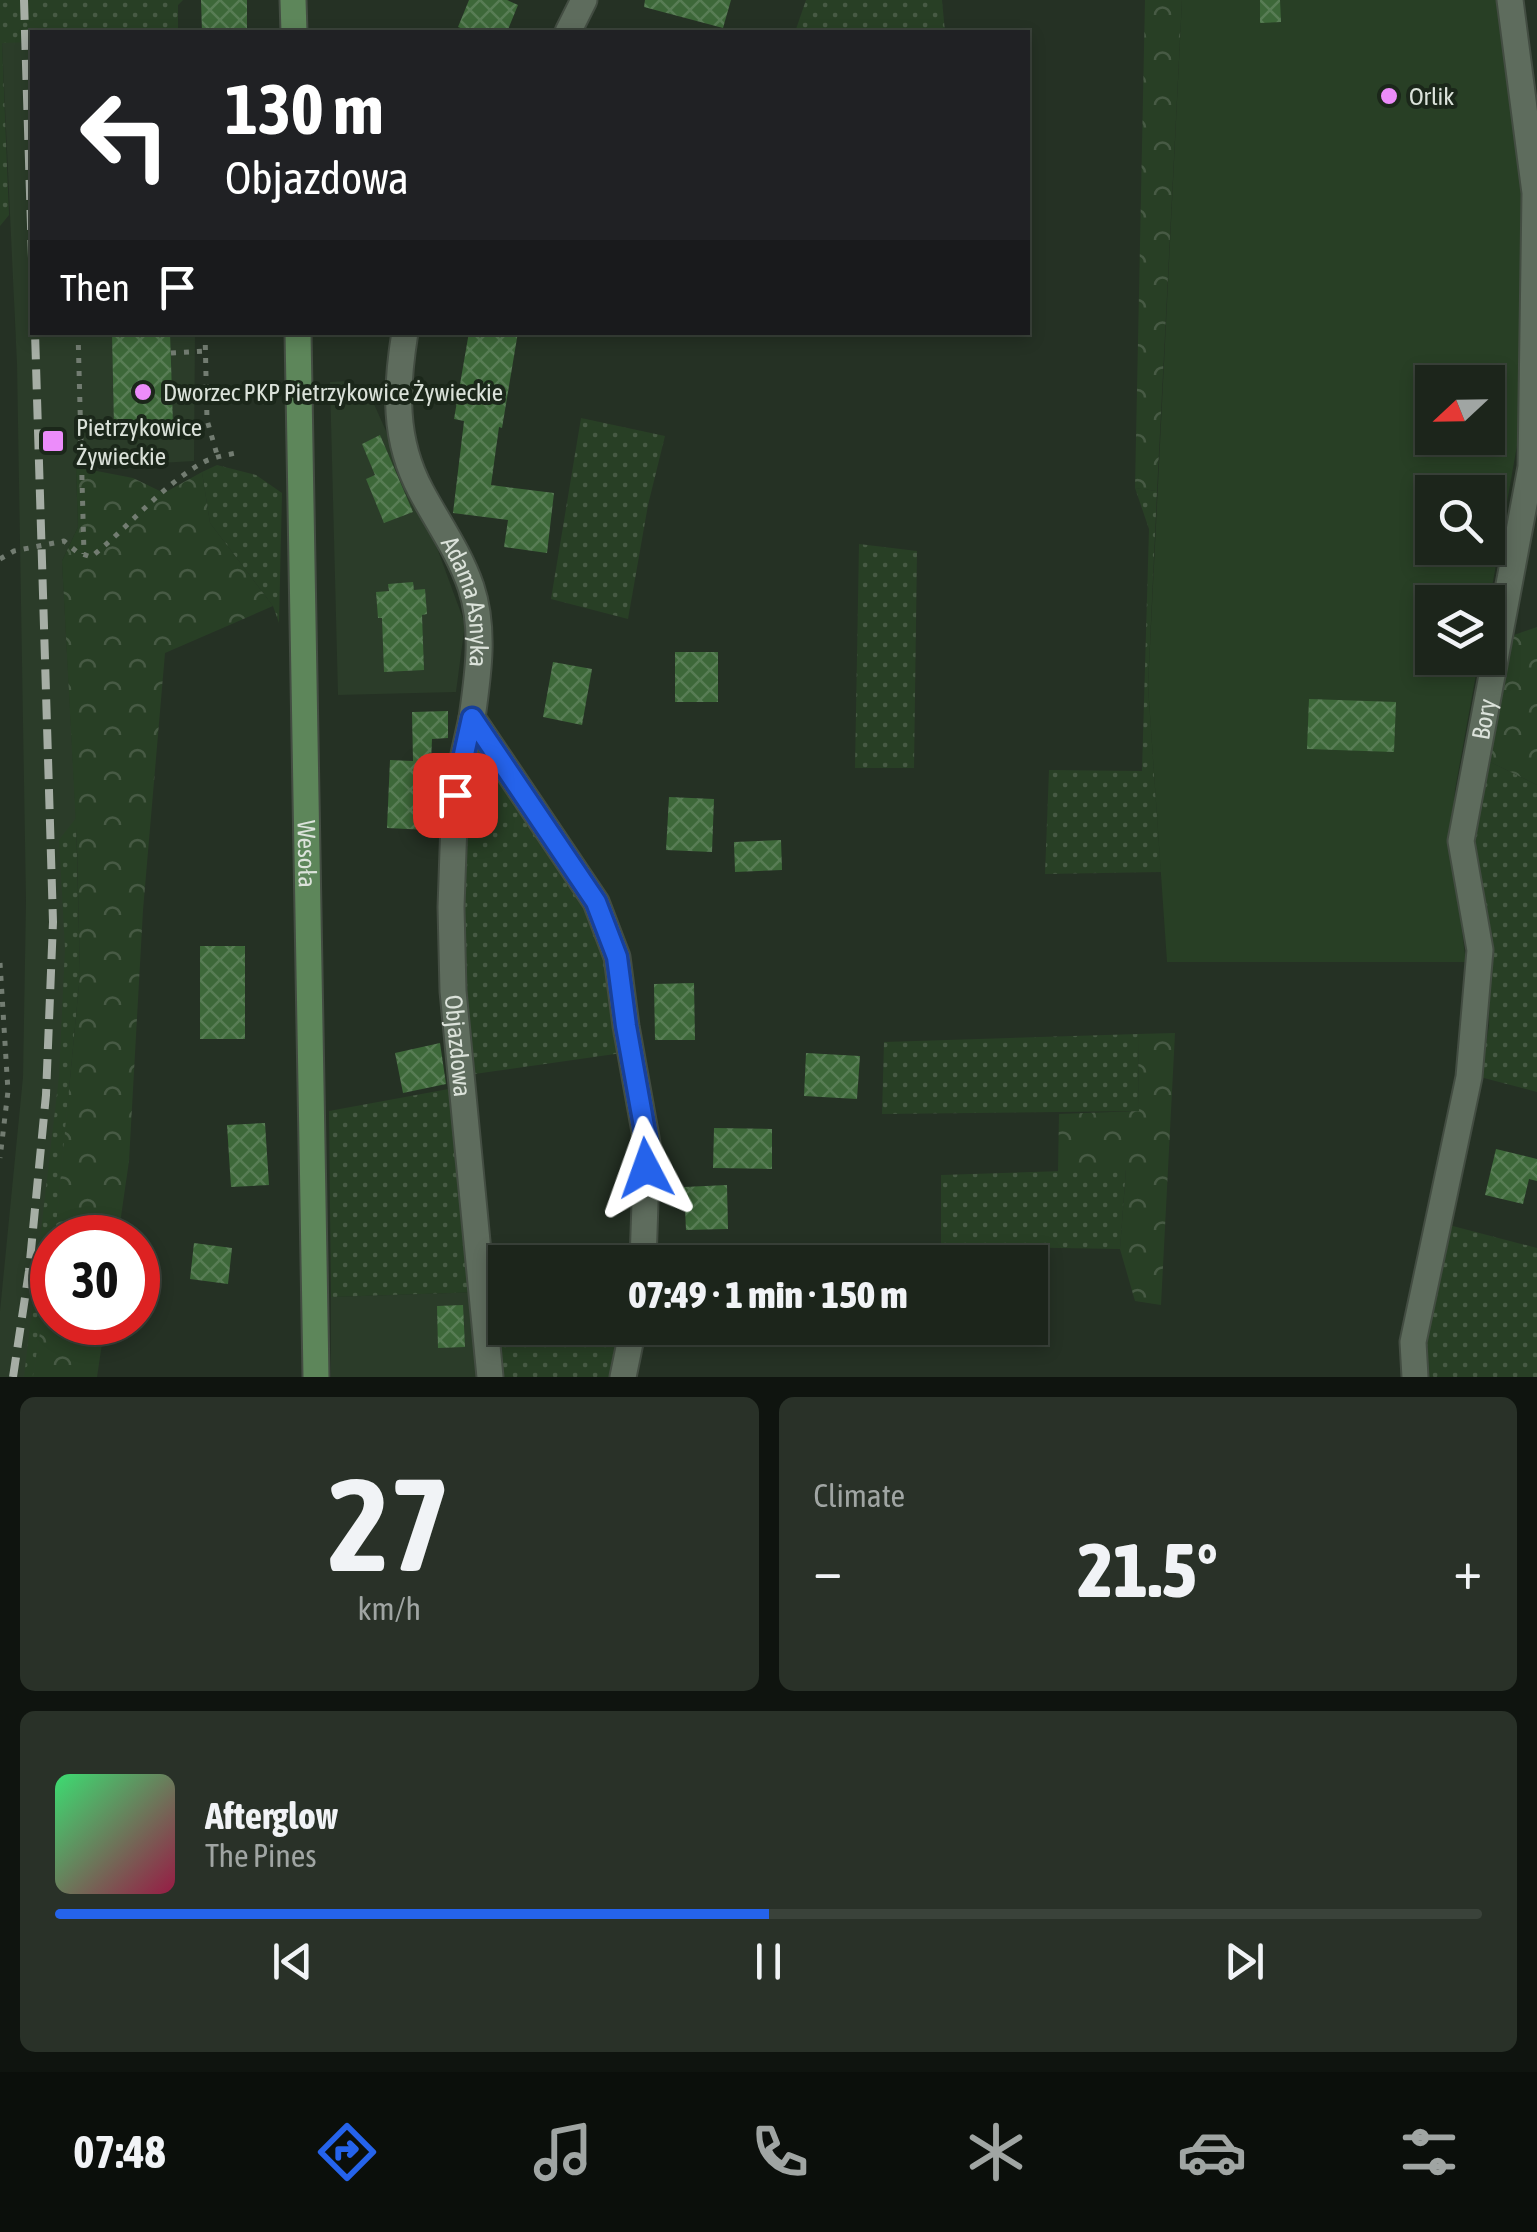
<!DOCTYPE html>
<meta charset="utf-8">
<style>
body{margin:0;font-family:"Asap Condensed",sans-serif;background:#293128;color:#f1f3f6;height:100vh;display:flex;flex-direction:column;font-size:38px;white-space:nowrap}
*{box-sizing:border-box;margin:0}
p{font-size:32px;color:#a0a5a3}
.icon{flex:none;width:55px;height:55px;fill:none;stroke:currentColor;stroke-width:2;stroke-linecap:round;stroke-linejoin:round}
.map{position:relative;height:1377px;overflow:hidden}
.panel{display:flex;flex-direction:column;gap:20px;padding:20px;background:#0f140f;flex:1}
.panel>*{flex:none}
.guide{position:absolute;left:30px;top:30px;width:1000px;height:305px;border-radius:0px;box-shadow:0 5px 15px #0003,0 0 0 2px #3a423a;background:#202124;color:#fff;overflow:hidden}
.needle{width:65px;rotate:248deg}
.controls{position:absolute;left:1415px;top:365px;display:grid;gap:20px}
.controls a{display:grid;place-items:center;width:90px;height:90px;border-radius:0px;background:#1c251b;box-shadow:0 5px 15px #0003,0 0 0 2px #3a423a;font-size:50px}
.speed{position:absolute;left:30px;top:1215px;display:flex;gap:20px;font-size:50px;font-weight:700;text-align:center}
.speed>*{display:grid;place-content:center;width:130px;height:130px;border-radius:50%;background:#1c251b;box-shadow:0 5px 15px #0003,0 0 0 2px #3a423a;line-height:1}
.speed .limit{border:15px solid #d22;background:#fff;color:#111}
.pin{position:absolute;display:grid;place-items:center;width:85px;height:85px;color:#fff;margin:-42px;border-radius:20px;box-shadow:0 5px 15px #0006}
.me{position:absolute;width:110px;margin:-55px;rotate:356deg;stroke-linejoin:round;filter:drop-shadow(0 0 8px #0008)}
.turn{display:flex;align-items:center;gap:35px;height:210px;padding:0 30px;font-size:45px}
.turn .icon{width:130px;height:130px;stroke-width:2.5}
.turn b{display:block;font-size:70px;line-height:85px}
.then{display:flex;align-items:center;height:95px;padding:0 30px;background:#0003;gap:20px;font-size:38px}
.big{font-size:75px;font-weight:800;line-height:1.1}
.panel .card{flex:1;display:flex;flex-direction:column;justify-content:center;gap:15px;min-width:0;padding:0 35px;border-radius:15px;background:#293128}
.panel .dial{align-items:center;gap:0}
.dial b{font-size:130px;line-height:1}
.song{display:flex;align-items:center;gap:30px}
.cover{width:120px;height:120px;border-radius:15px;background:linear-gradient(135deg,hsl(140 70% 55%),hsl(340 70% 35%))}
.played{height:10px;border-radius:5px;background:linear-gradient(90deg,#2563eb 50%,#3a423a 50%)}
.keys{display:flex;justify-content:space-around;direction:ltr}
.heat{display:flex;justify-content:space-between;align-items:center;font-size:55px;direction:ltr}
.panel .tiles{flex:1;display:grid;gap:20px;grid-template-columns:1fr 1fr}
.card:last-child{grid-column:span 2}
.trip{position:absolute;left:488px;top:1245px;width:560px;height:100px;border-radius:0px;background:#1c251b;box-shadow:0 5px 15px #0003,0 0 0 2px #3a423a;font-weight:800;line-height:100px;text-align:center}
.dock{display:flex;height:160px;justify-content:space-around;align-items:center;background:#0b0f0b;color:#a0a5a3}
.dock .icon{width:70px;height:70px}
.dock .current{color:#2563eb}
.dock b{font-size:45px;color:#f1f3f6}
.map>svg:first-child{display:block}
</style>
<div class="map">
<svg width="1537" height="1377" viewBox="0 0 1537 1377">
<defs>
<pattern id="grass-dots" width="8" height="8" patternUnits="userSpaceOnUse" patternTransform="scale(2.5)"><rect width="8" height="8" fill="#283f25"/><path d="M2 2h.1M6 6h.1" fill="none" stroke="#475a44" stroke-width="1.8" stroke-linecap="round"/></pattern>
<pattern id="forest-crowns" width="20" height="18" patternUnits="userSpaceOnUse" patternTransform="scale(2.5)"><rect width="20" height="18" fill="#283f25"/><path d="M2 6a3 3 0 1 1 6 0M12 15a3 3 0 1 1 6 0" fill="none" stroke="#475a44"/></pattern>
<pattern id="building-cross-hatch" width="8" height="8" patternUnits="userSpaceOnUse" patternTransform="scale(2.5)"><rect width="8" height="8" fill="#3d6839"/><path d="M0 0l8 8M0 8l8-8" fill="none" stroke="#587d55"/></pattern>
</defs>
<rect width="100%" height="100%" fill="#253124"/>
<!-- built -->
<path fill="#2b3c29" d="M 0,0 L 60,0 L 32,32 L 32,332 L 195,333 L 194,461 L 76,468 L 78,527 L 62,561 L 76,818 L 67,837 L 69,1133 L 57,1237 L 52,1238 L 52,1274 L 39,1377 L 0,1377 L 0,1311 L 23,1077 L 26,901 L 17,364 Z
M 346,381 L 370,395 L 433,537 L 465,624 L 456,692 L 338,695 L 330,382 Z
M 481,1292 L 486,1377 L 331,1377 L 331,1297 Z"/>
<!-- grass -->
<path fill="url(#grass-dots)" d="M 0,0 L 183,0 L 178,5 L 178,32 L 32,32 L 32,42 L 2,43 L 9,215 L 0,226 Z
M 806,0 L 942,0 L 945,32 L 795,32 Z
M 581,418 L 665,436 L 648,505 L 628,619 L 551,599 Z
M 217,465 L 256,475 L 282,493 L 279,623 L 273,606 L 210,523 L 202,472 Z
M 1135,488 L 1157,491 L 1148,686 L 1161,872 L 1045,874 L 1049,770 L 1142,771 L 1149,529 Z
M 859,544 L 917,551 L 914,768 L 855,768 Z
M 478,747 L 587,898 L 607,955 L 622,1053 L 467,1075 L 458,989 L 467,766 Z
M 1482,758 L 1537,785 L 1537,1092 L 1480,1077 L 1489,1026 L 1490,974 L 1472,825 Z
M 76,818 L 80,974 L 55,1237 L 33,1377 L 24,1377 L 59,1076 L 65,948 L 59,840 Z
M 1138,1034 L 1139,1111 L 882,1114 L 884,1042 Z
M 454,1088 L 481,1292 L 331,1297 L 329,1111 Z
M 1126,1169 L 1120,1249 L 941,1246 L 941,1175 Z
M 1449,1225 L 1537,1248 L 1537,1377 L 1423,1377 L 1422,1346 Z
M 579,1328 L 626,1328 L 617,1377 L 496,1377 L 496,1336 Z"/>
<!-- forest -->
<path fill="url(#forest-crowns)" d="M 1145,0 L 1182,0 L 1157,491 L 1135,488 Z
M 76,467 L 133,478 L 164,493 L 202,472 L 210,523 L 273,606 L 165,653 L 143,910 L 129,1161 L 118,1237 L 55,1237 L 80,974 L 77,846 L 62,561 L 78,527 Z
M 1537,627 L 1537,785 L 1482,758 L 1514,635 Z
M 1175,1033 L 1161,1305 L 1135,1301 L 1120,1249 L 1126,1170 L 1058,1172 L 1059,1114 L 1139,1111 L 1138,1034 Z
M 52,1257 L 52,1322 L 105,1323 L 97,1377 L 33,1377 Z"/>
<!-- pitch -->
<path fill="#283f25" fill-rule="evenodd" d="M 1182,0 L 1502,0 L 1523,199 L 1524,406 L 1488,610 L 1488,602 L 1432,602 L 1432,658 L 1479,658 L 1455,790 L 1451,847 L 1466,962 L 1167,962 L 1148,686 ZM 1432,382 L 1488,382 L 1488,438 L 1432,438 ZM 1432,492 L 1488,492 L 1488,548 L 1432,548 Z"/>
<!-- building -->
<path fill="url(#building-cross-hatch)" d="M 201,0 L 247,0 L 247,32 L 202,32 Z
M 469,0 L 507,0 L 518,5 L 507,32 L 470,32 L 458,27 Z
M 645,0 L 731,0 L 723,28 L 644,7 Z
M 1260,0 L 1280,0 L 1281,22 L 1260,23 Z
M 112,332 L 170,332 L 173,425 L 114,428 Z
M 469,332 L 518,332 L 502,428 L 499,427 L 491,485 L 554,493 L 547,553 L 504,547 L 508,520 L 453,513 L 464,421 L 454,419 Z
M 380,435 L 413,512 L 384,523 L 366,479 L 375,475 L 362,444 Z
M 413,582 L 414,590 L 425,589 L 427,614 L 422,615 L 424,670 L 384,672 L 382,618 L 378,618 L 376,592 L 389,591 L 388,584 Z
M 675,652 L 718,652 L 718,702 L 675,702 Z
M 553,662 L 592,669 L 582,725 L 543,717 Z
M 1309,699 L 1396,702 L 1394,752 L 1307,749 Z
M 448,711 L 448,738 L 432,739 L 428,830 L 387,828 L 390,760 L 413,761 L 412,712 Z
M 669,797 L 714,799 L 712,852 L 666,850 Z
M 781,840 L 782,870 L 735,872 L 734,842 Z
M 200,946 L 245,946 L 245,1039 L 200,1039 Z
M 694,983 L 695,1040 L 655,1040 L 654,984 Z
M 440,1043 L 446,1084 L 403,1093 L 395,1053 Z
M 806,1053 L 860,1056 L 857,1099 L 804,1096 Z
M 265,1123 L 269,1185 L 231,1187 L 227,1125 Z
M 714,1128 L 772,1129 L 772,1169 L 713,1168 Z
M 1496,1149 L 1537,1159 L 1537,1181 L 1529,1179 L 1523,1204 L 1485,1195 Z
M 727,1185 L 728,1229 L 686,1230 L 684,1187 Z
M 194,1243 L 232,1248 L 228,1284 L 190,1279 Z
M 463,1305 L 465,1347 L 438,1348 L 437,1306 Z"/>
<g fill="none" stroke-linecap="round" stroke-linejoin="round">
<!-- minor casing -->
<g stroke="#434d42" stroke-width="29">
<g id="minor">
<path d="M 568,32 L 584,0"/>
<path id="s1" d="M 405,332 C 396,388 393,439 421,491 C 438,523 459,552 471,587 C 485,629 478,675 472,718 L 596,902 L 617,957 L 626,1026 L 647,1143 L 643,1262"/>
<path id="s2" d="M 472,718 L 455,795 L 451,907 L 453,991 L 490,1377"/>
<path d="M 623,1377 L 633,1328"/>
<path id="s3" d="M 1415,1377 L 1413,1342 L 1469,1077 L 1480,950 L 1461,841 L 1531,467 L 1535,193 L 1510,0"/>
</g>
</g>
<!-- secondary casing -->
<g stroke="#434d42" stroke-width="29">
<g id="secondary">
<path d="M 293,0 L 294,32"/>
<path id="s4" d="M 298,332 L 316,1377"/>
</g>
</g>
<!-- path -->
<path stroke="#727c71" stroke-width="5" stroke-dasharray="5 8" stroke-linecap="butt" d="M 78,332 L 84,554
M 205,332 L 207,420 L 218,458
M 171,353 L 205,351
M 0,559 L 14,551 L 64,541 L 77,552 L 91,557 C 129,527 159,488 202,463 C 212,457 228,455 240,452
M 0,963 L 8,1091 L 0,1158"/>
<!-- minor -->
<use href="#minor" stroke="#5e6c5d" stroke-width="25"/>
<!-- secondary -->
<use href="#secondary" stroke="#5d865a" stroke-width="25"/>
<!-- rail -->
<path stroke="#a6aea5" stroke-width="8" stroke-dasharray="20 10" stroke-linecap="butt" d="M 24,0 L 32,258
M 13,1377 L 29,1271 L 46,1095 L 53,922 L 35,332"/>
</g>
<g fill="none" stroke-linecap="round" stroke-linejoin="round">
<!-- route casing -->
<g stroke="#184099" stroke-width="25">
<path id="route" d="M 455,795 L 472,718 L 596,902 L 617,957 L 626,1026 L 647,1143 L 646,1168"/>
</g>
<!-- route -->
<use href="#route" stroke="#2563eb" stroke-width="18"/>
</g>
<!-- markers -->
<g fill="#ec8cfa" stroke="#1b271a" stroke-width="4">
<circle cx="1389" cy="96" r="10"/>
<circle cx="143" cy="392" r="10"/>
<rect x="41" y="429" width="24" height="24" rx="5"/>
</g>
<g text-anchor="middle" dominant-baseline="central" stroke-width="8" stroke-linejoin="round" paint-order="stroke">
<!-- poi labels -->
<g font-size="25" fill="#dbe2da" stroke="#1b271a" text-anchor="start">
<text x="1409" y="96">Orlik</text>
<text x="163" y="392">Dworzec PKP Pietrzykowice Żywieckie</text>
<text x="76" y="427">Pietrzykowice<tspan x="76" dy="29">Żywieckie</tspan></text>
</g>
<!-- street labels -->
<g font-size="25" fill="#dbe2da" stroke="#1b271a">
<text stroke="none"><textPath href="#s1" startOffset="285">Adama Asnyka</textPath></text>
<text stroke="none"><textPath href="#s3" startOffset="668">Bory</textPath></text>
<text stroke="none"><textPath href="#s4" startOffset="522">Wesoła</textPath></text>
<text stroke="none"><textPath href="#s2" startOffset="330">Objazdowa</textPath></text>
</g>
</g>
</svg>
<div class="controls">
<a><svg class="needle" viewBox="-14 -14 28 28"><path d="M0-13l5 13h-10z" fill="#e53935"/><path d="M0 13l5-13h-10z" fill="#a0a5a3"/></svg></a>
<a><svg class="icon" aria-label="search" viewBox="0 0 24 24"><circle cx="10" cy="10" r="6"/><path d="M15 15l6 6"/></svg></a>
<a><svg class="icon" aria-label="layers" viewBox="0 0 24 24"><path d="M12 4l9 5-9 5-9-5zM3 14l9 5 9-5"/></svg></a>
</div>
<div class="speed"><div class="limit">30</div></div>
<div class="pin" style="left:455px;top:795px;background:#d93025"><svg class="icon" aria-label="arrive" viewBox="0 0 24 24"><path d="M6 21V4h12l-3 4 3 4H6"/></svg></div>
<svg class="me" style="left:646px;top:1168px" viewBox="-20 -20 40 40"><path d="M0-17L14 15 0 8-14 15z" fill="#2563eb" stroke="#fff" stroke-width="4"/></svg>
<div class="trip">07:49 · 1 min · 150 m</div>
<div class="guide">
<div class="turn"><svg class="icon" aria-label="left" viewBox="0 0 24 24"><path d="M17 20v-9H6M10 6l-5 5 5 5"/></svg><div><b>130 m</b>Objazdowa</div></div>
<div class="then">Then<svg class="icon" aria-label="arrive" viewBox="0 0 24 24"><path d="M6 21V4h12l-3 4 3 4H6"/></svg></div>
</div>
</div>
<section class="panel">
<div class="tiles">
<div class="card dial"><b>27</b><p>km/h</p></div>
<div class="card"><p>Climate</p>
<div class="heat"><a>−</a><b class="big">21.5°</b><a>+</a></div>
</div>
<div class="card">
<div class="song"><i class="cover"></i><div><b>Afterglow</b><p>The Pines</p></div></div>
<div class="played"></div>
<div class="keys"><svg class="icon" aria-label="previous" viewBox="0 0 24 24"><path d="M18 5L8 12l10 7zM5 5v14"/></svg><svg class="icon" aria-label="pause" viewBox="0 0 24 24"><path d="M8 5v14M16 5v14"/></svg><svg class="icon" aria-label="next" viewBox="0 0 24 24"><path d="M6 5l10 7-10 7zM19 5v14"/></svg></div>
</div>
</div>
</section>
<nav class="dock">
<b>07:48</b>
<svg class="icon current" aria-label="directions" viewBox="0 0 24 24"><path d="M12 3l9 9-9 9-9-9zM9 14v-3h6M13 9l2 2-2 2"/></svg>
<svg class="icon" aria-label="music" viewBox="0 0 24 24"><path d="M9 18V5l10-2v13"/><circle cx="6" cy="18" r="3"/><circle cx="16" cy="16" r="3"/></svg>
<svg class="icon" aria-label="phone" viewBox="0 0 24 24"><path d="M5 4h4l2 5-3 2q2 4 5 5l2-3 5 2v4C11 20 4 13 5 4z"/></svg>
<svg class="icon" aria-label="climate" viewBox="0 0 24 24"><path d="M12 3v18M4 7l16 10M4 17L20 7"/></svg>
<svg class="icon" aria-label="car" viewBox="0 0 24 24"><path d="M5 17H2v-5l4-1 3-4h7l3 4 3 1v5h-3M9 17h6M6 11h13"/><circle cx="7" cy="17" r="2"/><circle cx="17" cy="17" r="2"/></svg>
<svg class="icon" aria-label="filters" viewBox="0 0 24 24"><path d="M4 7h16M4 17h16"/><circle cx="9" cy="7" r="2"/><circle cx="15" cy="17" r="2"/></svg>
</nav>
